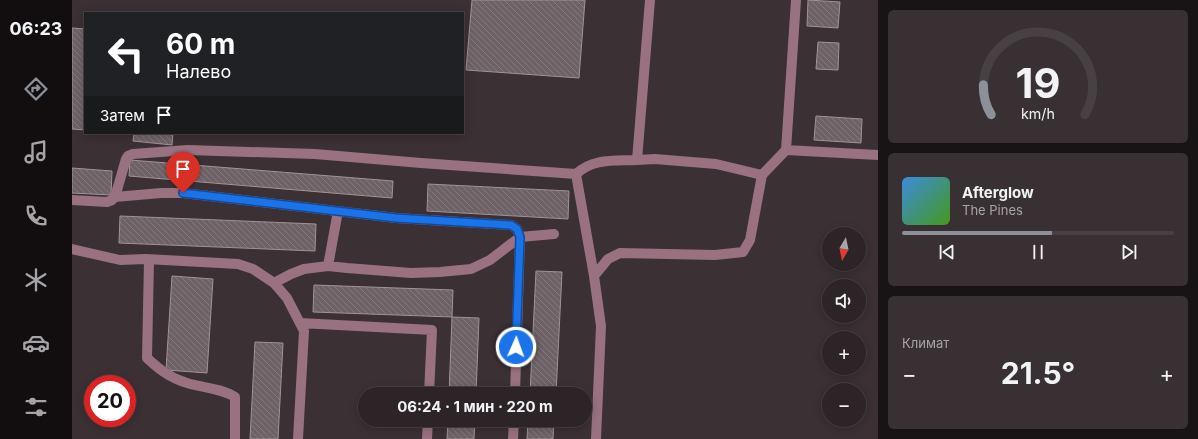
<!DOCTYPE html>
<html lang="ru">
<meta charset="utf-8">
<style>
body{margin:0;font-family:Inter,sans-serif;background:#383033;color:#f1f3f6;height:100vh;display:flex;flex-direction:column;font-size:15px;white-space:nowrap}
*{box-sizing:border-box;margin:0}
p{font-size:13px;color:#a6a4a7}
.icon{flex:none;width:22px;height:22px;fill:none;stroke:currentColor;stroke-width:2;stroke-linecap:round;stroke-linejoin:round}
.map{position:relative;flex:1;overflow:hidden}
.sheet{display:flex;flex-direction:column;gap:10px;padding:10px;background:#181415;width:320px}
.sheet>*{flex:none}
.banner{position:absolute;left:12px;top:12px;width:380px;height:122px;border-radius:0px;box-shadow:0 2px 10px #0003,0 0 0 1px #484144;background:#202124;color:#fff;overflow:hidden}
.needle{width:26px;rotate:189deg}
.fabs{position:absolute;left:750px;top:227px;display:grid;gap:8px}
.fabs a{display:grid;place-items:center;width:44px;height:44px;border-radius:50%;background:#2c2427;box-shadow:0 2px 10px #0003,0 0 0 1px #484144;font-size:20px}
.speed{position:absolute;left:12px;top:375px;display:flex;gap:8px;font-size:20px;font-weight:700;text-align:center}
.speed>*{display:grid;place-content:center;width:52px;height:52px;border-radius:50%;background:#2c2427;box-shadow:0 2px 10px #0003,0 0 0 1px #484144;line-height:1}
.speed .limit{border:6px solid #d22;background:#fff;color:#111}
.pin{position:absolute;display:grid;place-items:center;width:34px;height:34px;color:#fff;margin:-41px -17px;border-radius:50% 50% 50% 0;rotate:-45deg;box-shadow:0 0 4px #0007}
.pin .icon{rotate:45deg}
.me{position:absolute;width:44px;margin:-22px;rotate:2deg;stroke-linejoin:round;filter:drop-shadow(0 0 3px #0008)}
.turn{display:flex;align-items:center;gap:14px;height:84px;padding:0 16px;font-size:18px}
.turn .icon{width:52px;height:52px;stroke-width:2.5}
.turn b{display:block;font-size:28px;line-height:34px}
.then{display:flex;align-items:center;height:38px;padding:0 16px;background:#0003;gap:8px;font-size:15px}
.big{font-size:30px;font-weight:700;line-height:1.1}
.sheet .card{flex:1;display:flex;flex-direction:column;justify-content:center;gap:6px;min-width:0;padding:0 14px;border-radius:6px;background:#383033}
.sheet .dial{align-items:center;gap:0}
.dial svg{height:104px;overflow:visible;fill:none;stroke:#484144;stroke-width:7;stroke-linecap:round;text-anchor:middle}
.dial text{fill:#f1f3f6;stroke:none}
.song{display:flex;align-items:center;gap:12px}
.cover{width:48px;height:48px;border-radius:6px;background:linear-gradient(135deg,hsl(210 70% 55%),hsl(100 70% 35%))}
.played{height:4px;border-radius:2px;background:linear-gradient(90deg,#8c9099 55%,#484144 55%)}
.keys{display:flex;justify-content:space-around;direction:ltr}
.heat{display:flex;justify-content:space-between;align-items:center;font-size:22px;direction:ltr}
.trip{position:absolute;left:286px;top:387px;width:234px;height:40px;border-radius:20px;background:#2c2427;box-shadow:0 2px 10px #0003,0 0 0 1px #484144;font-weight:700;line-height:40px;text-align:center}
main{display:flex;flex:1;min-height:0}
.tabs{display:flex;flex-direction:column;width:72px;justify-content:space-around;align-items:center;background:#120e10;color:#a6a4a7}
.tabs .icon{width:28px;height:28px}
.tabs .current{color:#8c9099}
.tabs b{font-size:18px;color:#f1f3f6}
.map>svg:first-child{display:block}
</style>
<main>
<nav class="tabs">
<b>06:23</b>
<svg class="icon current" aria-label="directions" viewBox="0 0 24 24"><path d="M12 3l9 9-9 9-9-9zM9 14v-3h6M13 9l2 2-2 2"/></svg>
<svg class="icon" aria-label="music" viewBox="0 0 24 24"><path d="M9 18V5l10-2v13"/><circle cx="6" cy="18" r="3"/><circle cx="16" cy="16" r="3"/></svg>
<svg class="icon" aria-label="phone" viewBox="0 0 24 24"><path d="M5 4h4l2 5-3 2q2 4 5 5l2-3 5 2v4C11 20 4 13 5 4z"/></svg>
<svg class="icon" aria-label="climate" viewBox="0 0 24 24"><path d="M12 3v18M4 7l16 10M4 17L20 7"/></svg>
<svg class="icon" aria-label="car" viewBox="0 0 24 24"><path d="M5 17H2v-5l4-1 3-4h7l3 4 3 1v5h-3M9 17h6M6 11h13"/><circle cx="7" cy="17" r="2"/><circle cx="17" cy="17" r="2"/></svg>
<svg class="icon" aria-label="filters" viewBox="0 0 24 24"><path d="M4 7h16M4 17h16"/><circle cx="9" cy="7" r="2"/><circle cx="15" cy="17" r="2"/></svg>
</nav>
<div class="map">
<svg width="806" height="439" viewBox="0 0 806 439">
<defs>
<pattern id="building-back-hatch" width="6" height="6" patternUnits="userSpaceOnUse"><rect width="6" height="6" fill="#6e6266"/><path d="M-1 5l2 2M0 0l6 6M5-1l2 2" fill="none" stroke="#82787b"/></pattern>
</defs>
<rect width="100%" height="100%" fill="#3b3034"/>
<!-- building -->
<path fill="url(#building-back-hatch)" stroke="#a19398" d="M 400,0 L 513,0 L 507,78 L 394,70 Z
M 736,0 L 768,2 L 766,28 L 735,26 Z
M 0,28 L 13,29 L 13,130 L 0,129 Z
M 746,42 L 767,43 L 766,70 L 744,69 Z
M 744,116 L 790,119 L 789,143 L 742,140 Z
M 62,133 L 101,133 L 100,145 L 61,141 Z
M 58,160 L 321,181 L 320,198 L 57,176 Z
M 0,168 L 40,171 L 39,195 L 0,193 Z
M 356,184 L 497,191 L 496,219 L 355,211 Z
M 48,216 L 244,224 L 243,251 L 47,243 Z
M 464,271 L 490,272 L 484,394 L 458,394 Z
M 100,276 L 141,279 L 135,373 L 94,370 Z
M 242,285 L 381,290 L 380,317 L 241,312 Z
M 380,317 L 407,318 L 404,394 L 377,394 Z
M 183,342 L 211,343 L 206,439 L 178,439 Z
M 376,420 L 403,420 L 402,439 L 375,439 Z
M 456,420 L 482,420 L 481,439 L 455,439 Z"/>
<g fill="none" stroke-linecap="round" stroke-linejoin="round">
<!-- minor -->
<path stroke="#997180" stroke-width="10" d="M 714,150 L 724,0
M 565,160 L 583,159 L 644,164 L 690,175
M 43,197 L 89,193 L 111,193 L 324,218 L 439,225 L 445,229 L 448,237 L 443,394
M 0,200 L 35,202 L 40,200 L 43,197 L 54,159 L 56,156 L 61,154 L 116,150 L 243,154 L 349,163 L 504,174
M 0,249 L 48,260 L 74,259 L 166,264 L 181,269 L 202,283 L 215,298 L 232,331 L 226,439
M 77,260 L 75,358 C 88,370 98,378 115,383 C 131,388 149,388 163,397 L 163,439
M 256,266 L 266,211
M 522,276 L 504,174 C 521,158 542,161 565,160 L 578,0
M 202,283 L 219,274 L 232,269 L 256,266 L 275,268 L 339,273 L 368,272 L 399,269 L 418,260 L 448,237 L 482,234
M 228,323 L 360,330 L 357,394
M 355,439 L 356,420
M 441,439 L 442,420
M 524,439 L 529,326 L 522,276 L 536,259 L 548,253 L 643,255 L 671,252 L 678,240 L 690,175 L 714,150 L 806,155"/>
</g>
<g fill="none" stroke-linecap="round" stroke-linejoin="round">
<!-- route casing -->
<g stroke="#114b97" stroke-width="10">
<path id="route" d="M 111,193 L 324,218 L 439,225 L 445,229 L 448,237 L 444,347"/>
</g>
<!-- route -->
<use href="#route" stroke="#1a73e8" stroke-width="7"/>
</g>
</svg>
<div class="fabs">
<a><svg class="needle" viewBox="-14 -14 28 28"><path d="M0-13l5 13h-10z" fill="#e53935"/><path d="M0 13l5-13h-10z" fill="#a6a4a7"/></svg></a>
<a><svg class="icon" aria-label="sound" viewBox="0 0 24 24"><path d="M4 9h4l5-4v14l-5-4H4zM17 9q2 3 0 6"/></svg></a>
<a>+</a>
<a>−</a>
</div>
<div class="speed"><div class="limit">20</div></div>
<div class="pin" style="left:111px;top:193px;background:#d93025"><svg class="icon" aria-label="arrive" viewBox="0 0 24 24"><path d="M6 21V4h12l-3 4 3 4H6"/></svg></div>
<svg class="me" style="left:444px;top:347px" viewBox="-20 -20 40 40"><circle r="17" fill="#1a73e8" stroke="#fff" stroke-width="3"/><path d="M0-11L8 9 0 5-8 9z" fill="#fff"/></svg>
<div class="trip">06:24 · 1 мин · 220 m</div>
<div class="banner">
<div class="turn"><svg class="icon" aria-label="left" viewBox="0 0 24 24"><path d="M17 20v-9H6M10 6l-5 5 5 5"/></svg><div><b>60 m</b>Налево</div></div>
<div class="then">Затем<svg class="icon" aria-label="arrive" viewBox="0 0 24 24"><path d="M6 21V4h12l-3 4 3 4H6"/></svg></div>
</div>
</div>
<section class="sheet">
<div class="card dial"><svg viewBox="0 0 100 80">
<path d="M14 69A42 42 0 1 1 86 69"/>
<path d="M14 69A42 42 0 0 1 8 46" stroke="#8c9099"/>
<text x="50" y="56" font-size="32" font-weight="700">19</text>
<text x="50" y="72" font-size="11">km/h</text>
</svg></div>
<div class="card">
<div class="song"><i class="cover"></i><div><b>Afterglow</b><p>The Pines</p></div></div>
<div class="played"></div>
<div class="keys"><svg class="icon" aria-label="previous" viewBox="0 0 24 24"><path d="M18 5L8 12l10 7zM5 5v14"/></svg><svg class="icon" aria-label="pause" viewBox="0 0 24 24"><path d="M8 5v14M16 5v14"/></svg><svg class="icon" aria-label="next" viewBox="0 0 24 24"><path d="M6 5l10 7-10 7zM19 5v14"/></svg></div>
</div>
<div class="card"><p>Климат</p>
<div class="heat"><a>−</a><b class="big">21.5°</b><a>+</a></div>
</div>
</section>
</main>
